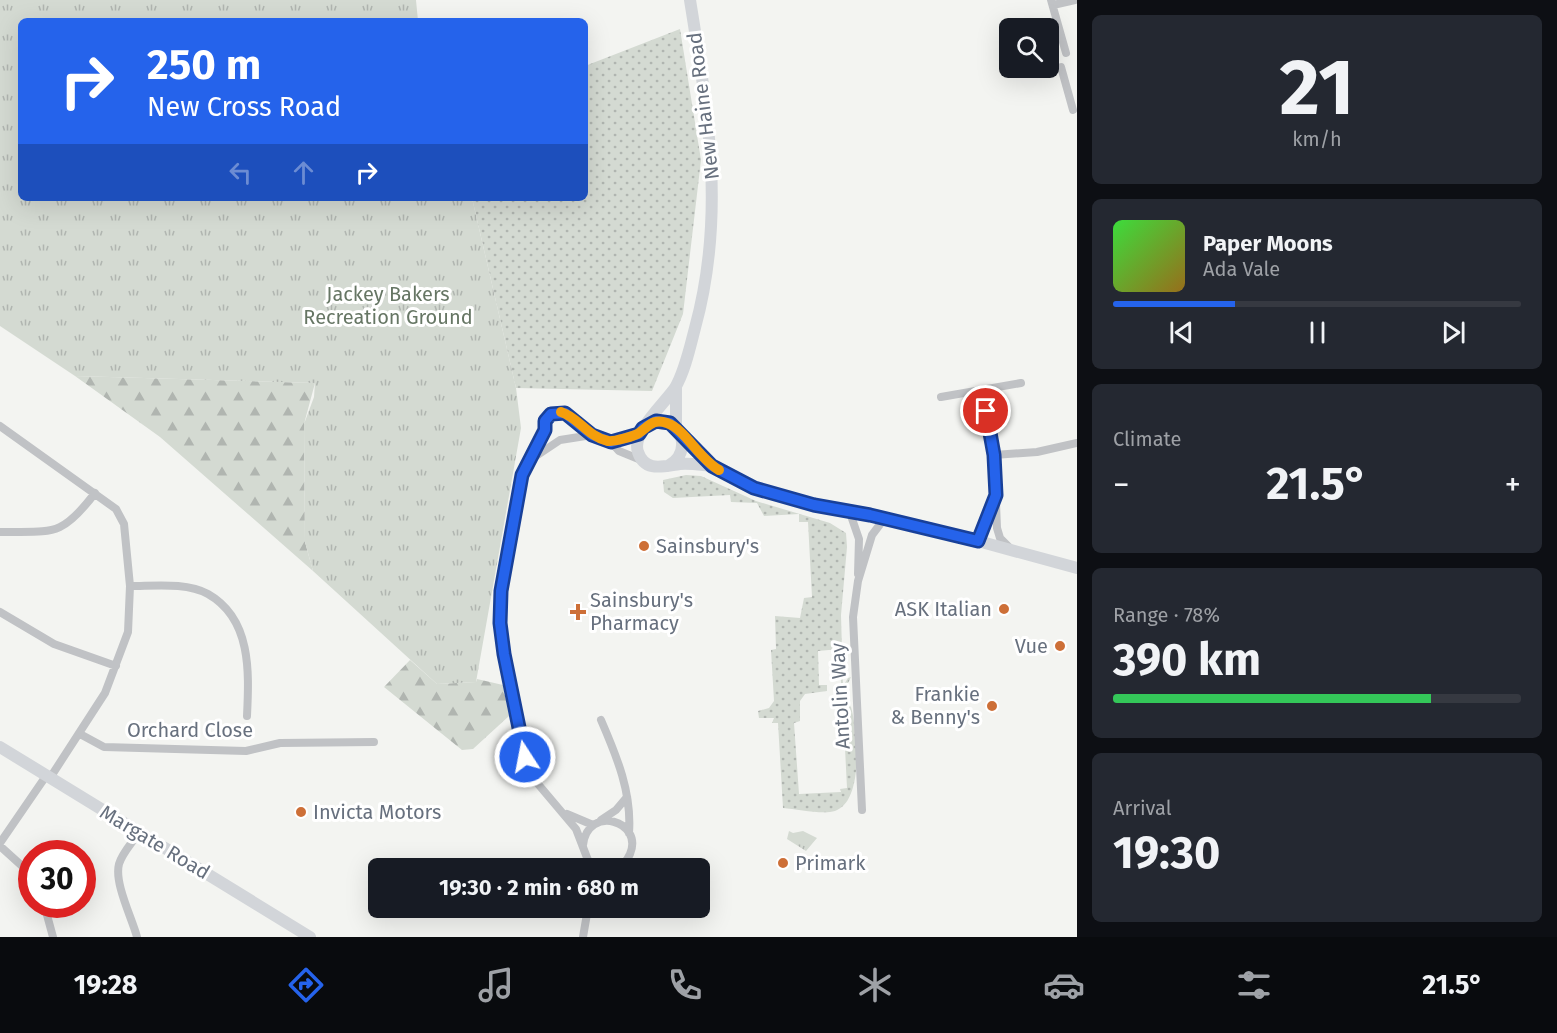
<!DOCTYPE html>
<meta charset="utf-8">
<style>
body{margin:0;font-family:"Fira Sans",sans-serif;background:#242831;color:#f1f3f6;height:100vh;display:flex;flex-direction:column;font-size:22px;white-space:nowrap}
*{box-sizing:border-box;margin:0}
p{font-size:20px;color:#9ea1a6}
.icon{flex:none;width:33px;height:33px;fill:none;stroke:currentColor;stroke-width:2;stroke-linecap:round;stroke-linejoin:round}
.map{position:relative;flex:1;overflow:hidden}
.details{display:flex;flex-direction:column;gap:15px;padding:15px;background:#0d0f14;width:480px}
.details>*{flex:none}
.guide{position:absolute;left:18px;top:18px;width:570px;height:183px;border-radius:9px;box-shadow:0 6px 24px #0002;background:#2563eb;color:#fff;overflow:hidden}
.fabs{position:absolute;left:999px;top:18px;display:grid;gap:12px}
.fabs a{display:grid;place-items:center;width:60px;height:60px;border-radius:9px;background:#171b24;box-shadow:0 6px 24px #0002;font-size:30px}
.speed{position:absolute;left:18px;top:840px;display:flex;gap:12px;font-size:30px;font-weight:700;text-align:center}
.speed>*{display:grid;place-content:center;width:78px;height:78px;border-radius:50%;background:#171b24;box-shadow:0 6px 24px #0002;line-height:1}
.speed .limit{border:9px solid #d22;background:#fff;color:#111}
.pin{position:absolute;display:grid;place-items:center;width:51px;height:51px;color:#fff;margin:-26px;border:3px solid #fff;border-radius:50%;box-shadow:0 2px 6px #0007}
.me{position:absolute;width:66px;margin:-33px;rotate:349deg;stroke-linejoin:round;filter:drop-shadow(0 0 4px #0008)}
.turn{display:flex;align-items:center;gap:21px;height:126px;padding:0 30px;font-size:27px}
.turn .icon{width:78px;height:78px;stroke-width:2.5}
.turn b{display:block;font-size:42px;line-height:51px}
.lanes{display:flex;align-items:center;height:57px;padding:0 30px;background:#0003;justify-content:center;gap:30px;direction:ltr}
.lanes .off{opacity:.35}
.big{font-size:45px;font-weight:700;line-height:1.1}
.details .tile{flex:1;display:flex;flex-direction:column;justify-content:center;gap:9px;min-width:0;padding:0 21px;border-radius:9px;background:#242831}
.details .dial{align-items:center;gap:0}
.dial b{font-size:78px;line-height:1}
.song{display:flex;align-items:center;gap:18px}
.cover{width:72px;height:72px;border-radius:9px;background:linear-gradient(135deg,hsl(120 70% 55%),hsl(40 70% 35%))}
.played{height:6px;border-radius:3px;background:linear-gradient(90deg,#2563eb 30%,#363941 30%)}
.keys{display:flex;justify-content:space-around;direction:ltr}
.heat{display:flex;justify-content:space-between;align-items:center;font-size:33px;direction:ltr}
.charge{height:9px;border-radius:4px;background:linear-gradient(90deg,#34c759 78%,#363941 0)}
.trip{position:absolute;left:368px;top:858px;width:342px;height:60px;border-radius:9px;background:#171b24;box-shadow:0 6px 24px #0002;font-weight:700;line-height:60px;text-align:center}
.tab-bar{display:flex;height:96px;justify-content:space-around;align-items:center;background:#090b0e;color:#9ea1a6}
.tab-bar .icon{width:42px;height:42px}
.tab-bar .active{color:#2563eb}
.tab-bar b{font-size:27px;color:#f1f3f6}
main{display:flex;flex:1;min-height:0}
.map>svg:first-child{display:block}
</style>
<main>
<div class="map">
<svg width="1077" height="937" viewBox="0 0 1077 937">
<defs>
<pattern id="grass-dots" width="8" height="8" patternUnits="userSpaceOnUse" patternTransform="scale(1.5)"><rect width="8" height="8" fill="#d4dad2"/><path d="M2 2h.1M6 6h.1" fill="none" stroke="#b0b5b0" stroke-width="1.8" stroke-linecap="round"/></pattern>
<pattern id="forest-firs" width="22" height="20" patternUnits="userSpaceOnUse" patternTransform="scale(1.5)"><rect width="22" height="20" fill="#d4dad2"/><path d="M5 1l3.5 6h-7zM16 11l3.5 6h-7z" fill="#b0b5b0"/></pattern>
<pattern id="park-tufts" width="24" height="20" patternUnits="userSpaceOnUse" patternTransform="scale(1.5)"><rect width="24" height="20" fill="#d4dad2"/><path d="M3 7l-1-3M5 7V3M7 7l1-3M15 17l-1-3M17 17v-4M19 17l1-3" fill="none" stroke="#b0b5b0"/></pattern>
</defs>
<rect width="100%" height="100%" fill="#f3f4f1"/>
<!-- grass -->
<path fill="url(#grass-dots)" d="M 680,29 L 701,160 L 683,314 L 652,391 L 516,388 L 472,198 L 585,198 L 585,66 Z
M 686,475 L 701,476 L 756,501 L 830,523 L 846,533 L 847,547 L 841,615 L 843,686 L 848,678 L 851,677 L 845,689 L 835,690 L 835,685 L 841,684 L 840,649 L 818,651 L 819,685 L 827,685 L 827,691 L 805,694 L 800,701 L 800,721 L 794,723 L 799,794 L 841,792 L 840,789 L 847,788 L 843,708 L 836,707 L 835,700 L 846,702 L 851,707 C 858,732 864,801 835,811 C 823,815 797,809 783,808 L 778,723 L 772,723 L 774,718 L 759,718 L 758,711 L 769,708 L 774,701 L 771,650 L 776,649 L 775,616 L 800,618 L 804,598 L 812,597 L 808,522 L 799,522 L 799,514 L 764,516 L 757,503 L 731,502 L 730,495 L 673,498 L 664,492 L 663,480 Z"/>
<!-- forest -->
<path fill="url(#forest-firs)" d="M 75,376 L 315,383 L 304,424 L 305,542 L 313,571 L 160,437 Z
M 410,660 L 437,684 L 476,682 L 477,679 L 503,685 L 509,716 L 473,749 L 462,750 L 384,687 Z"/>
<!-- park -->
<path fill="url(#park-tufts)" d="M 0,0 L 416,0 L 418,21 L 21,21 L 21,198 L 472,198 L 516,388 L 521,428 L 476,682 L 437,684 L 313,571 L 305,542 L 304,424 L 314,397 L 315,383 L 75,376 L 0,326 Z
M 789,831 L 793,833 L 803,831 L 817,838 L 806,851 L 787,839 Z"/>
<g fill="none" stroke-linecap="round" stroke-linejoin="round">
<!-- street -->
<path stroke="#c0c2c5" stroke-width="8" d="M 1051,0 L 1066,53
M 1053,5 L 1075,0
M 1061,67 L 1073,110
M 982,390 L 994,455 L 997,528 L 1000,538 L 1010,548
M 941,397 L 1021,383
M 0,426 L 116,509 L 124,524 L 130,586 L 128,632 L 105,693 L 50,778
M 611,442 L 639,434
M 994,455 L 1037,452 L 1077,443
M 533,458 L 560,440 L 592,435
M 849,510 L 859,539 L 858,574
M 0,532 C 53,531 61,538 95,493
M 978,541 L 996,495
M 130,586 C 154,586 187,582 208,594 C 252,619 249,673 247,716
M 0,612 L 54,644 L 116,666
M 601,720 C 617,757 632,793 629,833
M 80,734 L 104,747 L 246,751 L 280,743 L 374,742
M 862,810 L 853,617 L 858,581 L 872,535 L 881,523 L 889,520
M 567,814 L 593,825
M 601,820 L 616,810 L 627,797
M 0,843 L 46,776
M 583,845 C 588,804 644,821 630,854 C 627,862 621,866 613,868
M 0,846 L 32,875
M 589,861 L 601,868
M 591,868 L 576,829 L 538,784 L 525,757 L 500,623 L 501,591 L 522,475 L 545,430 L 547,417 L 555,412 L 565,413 L 592,435 L 611,442 L 619,451 L 641,460
M 44,904 L 53,937
M 137,937 C 132,918 114,883 119,864 C 122,853 133,842 139,832
M 583,937 L 588,908"/>
<!-- primary -->
<path stroke="#d2d5d9" stroke-width="12" d="M 690,0 C 708,113 726,215 695,328 C 690,347 685,371 675,388 C 664,404 631,433 638,452 C 645,473 664,466 680,464 C 690,463 701,465 712,466
M 676,387 L 676,427
M 649,424 L 656,421 L 670,423 L 712,466 L 754,487 L 814,505 L 849,510 L 978,541 L 1077,568
M 668,466 C 681,459 685,447 680,433
M 0,747 L 310,937"/>
</g>
<g fill="none" stroke-linecap="round" stroke-linejoin="round">
<!-- route casing -->
<g stroke="#184099" stroke-width="15">
<path id="route" d="M 525,757 L 504,654 L 500,623 L 501,591 L 522,475 L 545,430 L 545,421 L 551,414 L 565,413 L 592,435 L 611,442 L 639,434 L 643,428 L 656,421 L 670,423 L 712,466 L 754,488 L 814,505 L 870,515 L 978,541 L 996,495 L 994,455 L 986,411"/>
</g>
<!-- route -->
<use href="#route" stroke="#2563eb" stroke-width="10"/>
<!-- slow -->
<path stroke="#f59e0b" stroke-width="10" d="M 561,412 C 578,417 588,437 608,441 C 613,442 635,436 639,433 C 649,426 653,418 667,423 C 685,429 699,459 719,470"/>
</g>
<!-- markers -->
<g fill="#cd6f37" stroke="#fff" stroke-width="2">
<circle cx="644" cy="546" r="6"/>
<circle cx="1004" cy="609" r="6"/>
<path d="M575 603h6v6h6v6h-6v6h-6v-6h-6v-6h6z"/>
<circle cx="1060" cy="646" r="6"/>
<circle cx="992" cy="706" r="6"/>
<circle cx="301" cy="812" r="6"/>
<circle cx="783" cy="863" r="6"/>
</g>
<g text-anchor="middle" dominant-baseline="central" stroke-width="6" stroke-linejoin="round" paint-order="stroke">
<!-- street labels -->
<g font-size="20" fill="#67707e" stroke="#fff">
<text transform="translate(703 106) rotate(-97)">New Haine Road</text>
<text transform="translate(840 696) rotate(-93)">Antolin Way</text>
<text x="190" y="730">Orchard Close</text>
<text transform="translate(155 842) rotate(31)">Margate Road</text>
</g>
<!-- park labels -->
<g font-size="20" fill="#667664" stroke="#fff">
<text x="388" y="294">Jackey Bakers<tspan x="388" dy="23">Recreation Ground</tspan></text>
</g>
<!-- poi labels -->
<g font-size="20" fill="#67707e" stroke="#fff" text-anchor="start">
<text x="656" y="546">Sainsbury's</text>
<text x="590" y="600">Sainsbury's<tspan x="590" dy="23">Pharmacy</tspan></text>
<text x="992" y="609" text-anchor="end">ASK Italian</text>
<text x="1048" y="646" text-anchor="end">Vue</text>
<text x="980" y="694" text-anchor="end">Frankie<tspan x="980" dy="23">&amp; Benny's</tspan></text>
<text x="313" y="812">Invicta Motors</text>
<text x="795" y="863">Primark</text>
</g>
</g>
</svg>
<div class="fabs">
<a><svg class="icon" aria-label="search" viewBox="0 0 24 24"><circle cx="10" cy="10" r="6"/><path d="M15 15l6 6"/></svg></a>
</div>
<div class="speed"><div class="limit">30</div></div>
<div class="pin" style="left:986px;top:411px;background:#d93025"><svg class="icon" aria-label="arrive" viewBox="0 0 24 24"><path d="M6 21V4h12l-3 4 3 4H6"/></svg></div>
<svg class="me" style="left:525px;top:757px" viewBox="-20 -20 40 40"><circle r="17" fill="#2563eb" stroke="#fff" stroke-width="3"/><path d="M0-11L8 9 0 5-8 9z" fill="#fff"/></svg>
<div class="trip">19:30 · 2 min · 680 m</div>
<div class="guide">
<div class="turn"><svg class="icon" aria-label="right" viewBox="0 0 24 24"><path d="M7 20v-9h11M14 6l5 5-5 5"/></svg><div><b>250 m</b>New Cross Road</div></div>
<div class="lanes"><svg class="icon off" aria-label="left" viewBox="0 0 24 24"><path d="M17 20v-9H6M10 6l-5 5 5 5"/></svg><svg class="icon off" aria-label="ahead" viewBox="0 0 24 24"><path d="M12 20V5M6 11l6-6 6 6"/></svg><svg class="icon" aria-label="right" viewBox="0 0 24 24"><path d="M7 20v-9h11M14 6l5 5-5 5"/></svg></div>
</div>
</div>
<section class="details">
<div class="tile dial"><b>21</b><p>km/h</p></div>
<div class="tile">
<div class="song"><i class="cover"></i><div><b>Paper Moons</b><p>Ada Vale</p></div></div>
<div class="played"></div>
<div class="keys"><svg class="icon" aria-label="previous" viewBox="0 0 24 24"><path d="M18 5L8 12l10 7zM5 5v14"/></svg><svg class="icon" aria-label="pause" viewBox="0 0 24 24"><path d="M8 5v14M16 5v14"/></svg><svg class="icon" aria-label="next" viewBox="0 0 24 24"><path d="M6 5l10 7-10 7zM19 5v14"/></svg></div>
</div>
<div class="tile"><p>Climate</p>
<div class="heat"><a>−</a><b class="big">21.5°</b><a>+</a></div>
</div>
<div class="tile"><p>Range · 78%</p><b class="big">390 km</b><div class="charge"></div></div>
<div class="tile"><p>Arrival</p><b class="big">19:30</b></div>
</section>
</main>
<nav class="tab-bar">
<b>19:28</b>
<svg class="icon active" aria-label="directions" viewBox="0 0 24 24"><path d="M12 3l9 9-9 9-9-9zM9 14v-3h6M13 9l2 2-2 2"/></svg>
<svg class="icon" aria-label="music" viewBox="0 0 24 24"><path d="M9 18V5l10-2v13"/><circle cx="6" cy="18" r="3"/><circle cx="16" cy="16" r="3"/></svg>
<svg class="icon" aria-label="phone" viewBox="0 0 24 24"><path d="M5 4h4l2 5-3 2q2 4 5 5l2-3 5 2v4C11 20 4 13 5 4z"/></svg>
<svg class="icon" aria-label="climate" viewBox="0 0 24 24"><path d="M12 3v18M4 7l16 10M4 17L20 7"/></svg>
<svg class="icon" aria-label="car" viewBox="0 0 24 24"><path d="M5 17H2v-5l4-1 3-4h7l3 4 3 1v5h-3M9 17h6M6 11h13"/><circle cx="7" cy="17" r="2"/><circle cx="17" cy="17" r="2"/></svg>
<svg class="icon" aria-label="filters" viewBox="0 0 24 24"><path d="M4 7h16M4 17h16"/><circle cx="9" cy="7" r="2"/><circle cx="15" cy="17" r="2"/></svg>
<b>21.5°</b>
</nav>
